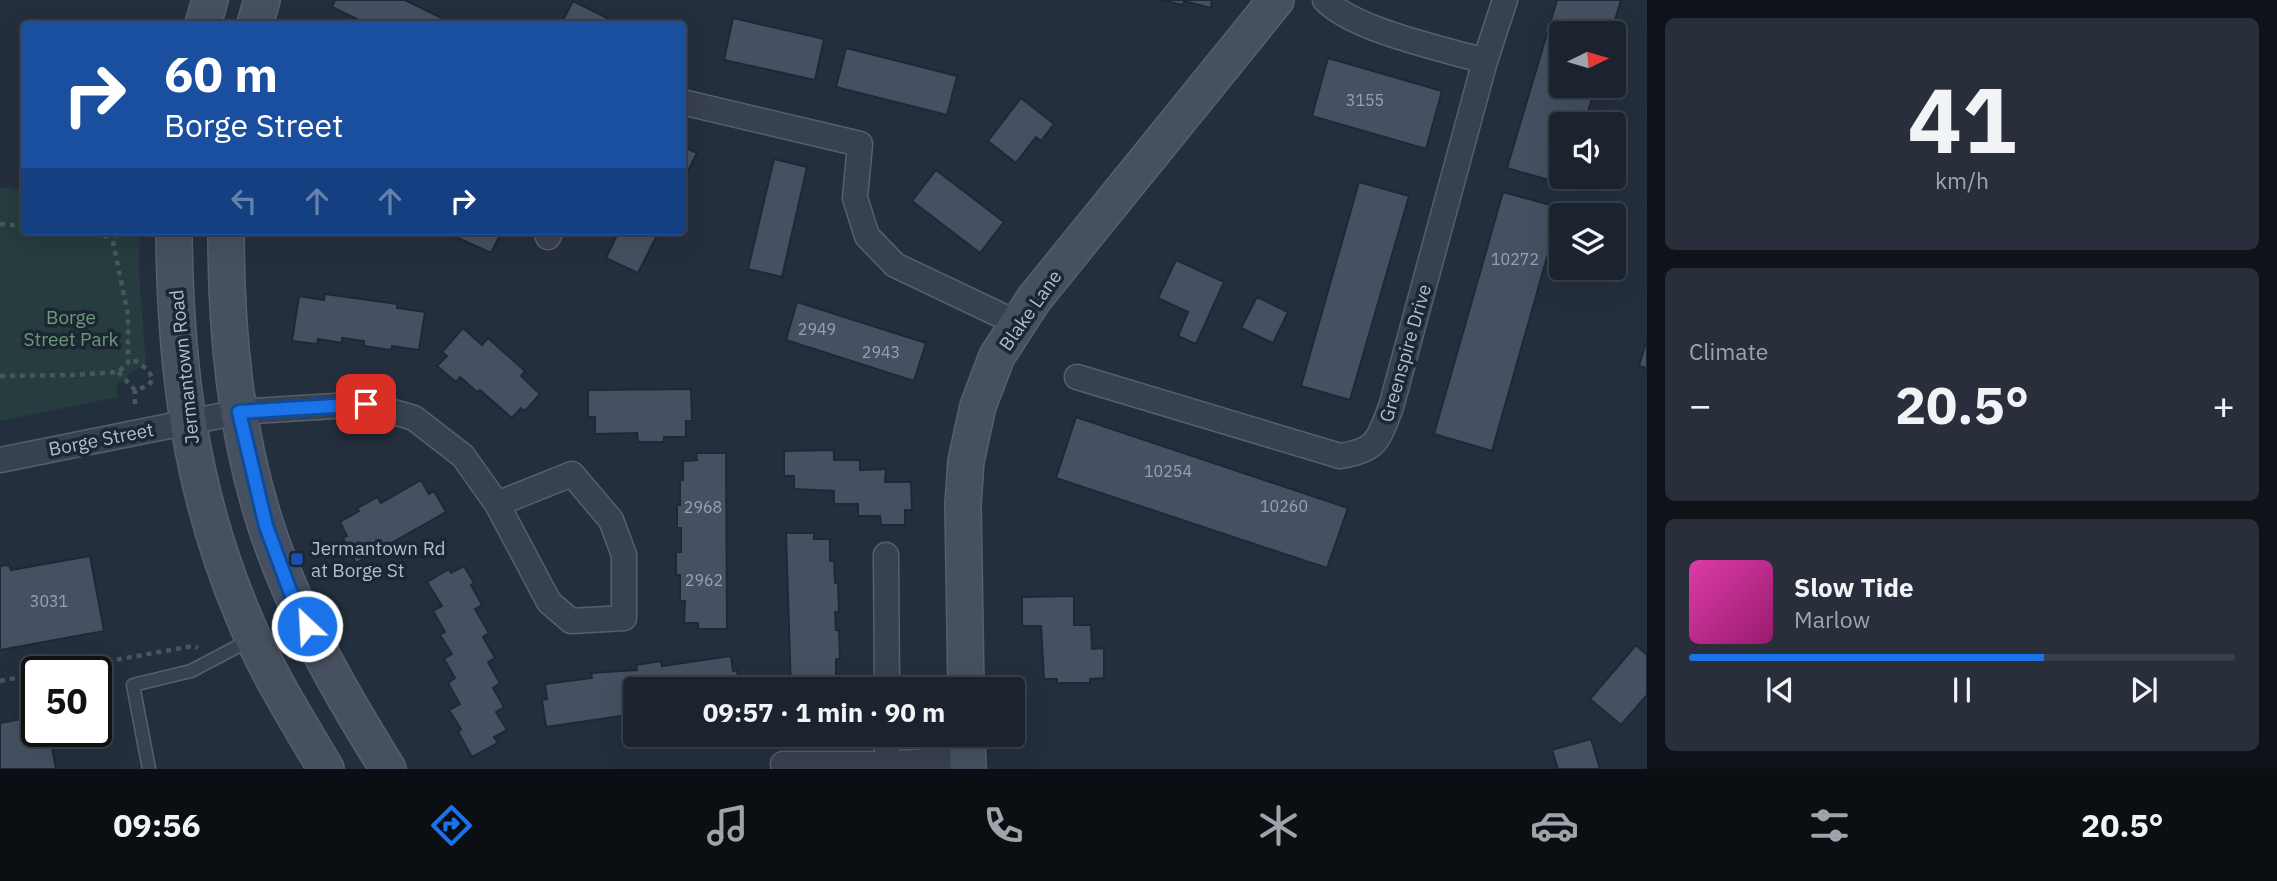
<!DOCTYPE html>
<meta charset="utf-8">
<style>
body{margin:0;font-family:"IBM Plex Sans",sans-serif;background:#282f3a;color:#f1f3f6;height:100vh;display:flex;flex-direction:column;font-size:26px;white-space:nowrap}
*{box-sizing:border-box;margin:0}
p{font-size:23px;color:#a0a4aa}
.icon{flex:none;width:38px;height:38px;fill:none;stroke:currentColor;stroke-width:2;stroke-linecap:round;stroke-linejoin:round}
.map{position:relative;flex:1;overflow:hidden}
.side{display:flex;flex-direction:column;gap:18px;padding:18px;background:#0f1319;width:630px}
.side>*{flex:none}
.hud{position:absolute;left:21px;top:21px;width:665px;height:214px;border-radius:7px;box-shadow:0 7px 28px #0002,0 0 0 2px #39404a;background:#1a4fa0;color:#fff;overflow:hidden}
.needle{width:46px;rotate:85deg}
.fabs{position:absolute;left:1549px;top:21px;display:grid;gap:14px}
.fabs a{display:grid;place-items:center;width:77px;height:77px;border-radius:7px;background:#1b232e;box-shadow:0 7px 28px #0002,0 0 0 2px #39404a;font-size:35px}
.speed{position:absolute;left:21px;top:656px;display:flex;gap:14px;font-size:35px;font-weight:700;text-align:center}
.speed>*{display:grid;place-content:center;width:91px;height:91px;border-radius:50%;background:#1b232e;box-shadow:0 7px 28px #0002,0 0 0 2px #39404a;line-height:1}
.speed .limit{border:4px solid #111;border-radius:10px;background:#fff;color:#111}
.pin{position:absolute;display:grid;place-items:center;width:60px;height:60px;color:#fff;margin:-30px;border-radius:14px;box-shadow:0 4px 10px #0006}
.me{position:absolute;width:77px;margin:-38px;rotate:335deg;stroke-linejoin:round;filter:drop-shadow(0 0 5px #0008)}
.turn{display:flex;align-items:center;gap:24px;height:147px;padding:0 28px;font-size:32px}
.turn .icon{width:91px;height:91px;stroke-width:2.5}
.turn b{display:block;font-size:49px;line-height:60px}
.lanes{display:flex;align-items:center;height:66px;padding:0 28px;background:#0003;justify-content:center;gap:35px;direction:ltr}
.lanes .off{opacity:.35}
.big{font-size:52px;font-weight:800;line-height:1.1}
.side .tile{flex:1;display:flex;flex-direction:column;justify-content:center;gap:10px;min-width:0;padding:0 24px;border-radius:10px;background:#282f3a}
.side .dial{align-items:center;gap:0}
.dial b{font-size:91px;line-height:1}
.song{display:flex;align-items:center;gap:21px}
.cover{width:84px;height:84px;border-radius:10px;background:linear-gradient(135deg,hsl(320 70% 55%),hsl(320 70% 35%))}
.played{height:7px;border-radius:4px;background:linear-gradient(90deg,#1a73e8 65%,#39404a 65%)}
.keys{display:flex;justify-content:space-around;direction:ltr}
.heat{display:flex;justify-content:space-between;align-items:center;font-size:38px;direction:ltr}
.trip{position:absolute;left:623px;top:677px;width:402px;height:70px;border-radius:7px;background:#1b232e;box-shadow:0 7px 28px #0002,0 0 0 2px #39404a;font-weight:800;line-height:70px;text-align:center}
.tab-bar{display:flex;height:112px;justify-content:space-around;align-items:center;background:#0b0e12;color:#a0a4aa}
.tab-bar .icon{width:49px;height:49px}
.tab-bar .current{color:#1a73e8}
.tab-bar b{font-size:32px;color:#f1f3f6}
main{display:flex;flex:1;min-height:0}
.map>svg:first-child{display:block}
</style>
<main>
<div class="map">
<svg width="1647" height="769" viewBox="0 0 1647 769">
<rect width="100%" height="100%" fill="#242f3e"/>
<!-- green -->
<path fill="#263c3f" d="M 0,187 L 24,190 L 24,231 L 140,231 L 139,275 L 146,362 L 116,385 L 118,397 L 0,421 Z"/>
<!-- building -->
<path fill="#455162" stroke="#1f2835" stroke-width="2" d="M 335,0 L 405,0 L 454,24 L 367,24 L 332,7 Z
M 1162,0 L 1212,0 L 1211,8 L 1184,1 L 1183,5 Z
M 1557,0 L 1621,0 L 1611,33 L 1561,33 L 1561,86 L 1596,86 L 1584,124 L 1561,124 L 1561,177 L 1569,177 L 1566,185 L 1507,168 Z
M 573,1 L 607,18 L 604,24 L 561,24 Z
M 733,18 L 824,39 L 815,80 L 724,60 Z
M 846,48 L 957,76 L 947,115 L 836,87 Z
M 1328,58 L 1442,91 L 1426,149 L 1312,116 Z
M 1021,98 L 1054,124 L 1041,141 L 1036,137 L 1016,163 L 988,141 Z
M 682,146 L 697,153 L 682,183 Z
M 774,159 L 807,167 L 782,277 L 748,269 Z
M 936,170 L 1004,222 L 980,253 L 912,201 Z
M 1359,182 L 1409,196 L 1350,400 L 1301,386 Z
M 1503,192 L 1561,208 L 1492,451 L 1434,434 Z
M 459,231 L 502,231 L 491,253 L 456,237 Z
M 619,231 L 659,231 L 638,273 L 606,258 Z
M 1176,260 L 1224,282 L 1196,344 L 1178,336 L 1188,312 L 1158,298 Z
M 325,294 L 397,304 L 397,308 L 425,312 L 419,350 L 392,346 L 391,350 L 364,346 L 364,341 L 342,338 L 342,343 L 318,339 L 317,344 L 292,341 L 299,296 L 324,300 Z
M 1257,297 L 1288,312 L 1273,343 L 1241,328 Z
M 797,302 L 926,343 L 914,381 L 786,340 Z
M 463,328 L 482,345 L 488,338 L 525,371 L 521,376 L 540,394 L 525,411 L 521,408 L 512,418 L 480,390 L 477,392 L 460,377 L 456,382 L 437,366 L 447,356 L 442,352 Z
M 1647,339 L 1647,368 L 1639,366 Z
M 691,389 L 692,421 L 686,421 L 686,437 L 664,437 L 664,442 L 638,442 L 637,433 L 595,434 L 595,417 L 588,417 L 588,390 Z
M 1076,417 L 1348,508 L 1327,568 L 1056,478 Z
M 834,450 L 834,460 L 860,460 L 860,470 L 886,469 L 885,482 L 911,482 L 912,510 L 905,510 L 905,525 L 881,525 L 880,516 L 858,516 L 858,504 L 834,504 L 834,491 L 794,489 L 794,476 L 784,476 L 784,451 Z
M 696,453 L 726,453 L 727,629 L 698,629 L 698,623 L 684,623 L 685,601 L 680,601 L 680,575 L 676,575 L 676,552 L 681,552 L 681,528 L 677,528 L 677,505 L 680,505 L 680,480 L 683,480 L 683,461 L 697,460 Z
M 421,480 L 429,494 L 434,491 L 446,512 L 356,563 L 343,538 L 347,536 L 340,522 L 359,511 L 357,508 L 377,497 L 381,503 Z
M 786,533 L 814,533 L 814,539 L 830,539 L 830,561 L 834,560 L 835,583 L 838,582 L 839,612 L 835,612 L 836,630 L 839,630 L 840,659 L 836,659 L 836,683 L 831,683 L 831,690 L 791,690 Z
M 90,556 L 104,631 L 0,650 L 0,566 L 9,565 L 11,570 Z
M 464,566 L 474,583 L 471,585 L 482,605 L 475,609 L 489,633 L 483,637 L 495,658 L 488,662 L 500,683 L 493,688 L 504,707 L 496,712 L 507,730 L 494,737 L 498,743 L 472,757 L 458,732 L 461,729 L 449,710 L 460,704 L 448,683 L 455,678 L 444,659 L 452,654 L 440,635 L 445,632 L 433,611 L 442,606 L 427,582 L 449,569 L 451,573 Z
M 1074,596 L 1074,625 L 1091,625 L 1092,649 L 1104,648 L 1104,678 L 1090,679 L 1090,683 L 1057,683 L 1057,679 L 1044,679 L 1041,626 L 1022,626 L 1022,597 Z
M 1636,645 L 1647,655 L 1647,695 L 1621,725 L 1590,699 Z
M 731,656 L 733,671 L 737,670 L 740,690 L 635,690 L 635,714 L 546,727 L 542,700 L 547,699 L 545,684 L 592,678 L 591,673 L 637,670 L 636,665 L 661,661 L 662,666 Z
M 37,716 L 37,732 L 49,732 L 56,769 L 0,769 L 0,723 Z
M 1591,739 L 1600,769 L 1558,769 L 1552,750 Z"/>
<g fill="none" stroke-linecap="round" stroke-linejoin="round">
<!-- lane casing -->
<g stroke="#565f6c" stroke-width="15">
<path id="lane" d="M 149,769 L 133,685 L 191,671 L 250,640"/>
</g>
<!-- street casing -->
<g stroke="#565f6c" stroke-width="27">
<path id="street" d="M 1325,0 C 1354,30 1443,49 1485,61
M 682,102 L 860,144 L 855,198 L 867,236 L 895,265 L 1017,323
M 548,237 L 551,231
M 1077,377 L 1340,456 C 1378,450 1378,440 1391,407 L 1485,61 L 1505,0
M 0,460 L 239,412 L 366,404 L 414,418 L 463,456 L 497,504 L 549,602 L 571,621 L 624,618 L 624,555 L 611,520 L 572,474 L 497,504
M 886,555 L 887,690
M 887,735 L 887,764
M 783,764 L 887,764 L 967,758"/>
</g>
<!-- secondary casing -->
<g stroke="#565f6c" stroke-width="38">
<path id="secondary" d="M 203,24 L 210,0
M 255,24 L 262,0
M 174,231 C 175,366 190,489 243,615 C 265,669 296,718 326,769
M 226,231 C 226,331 235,431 266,526 C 294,612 340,692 388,769
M 966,690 L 963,504 L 966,461 L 978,406 L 997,356 L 1034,299 L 1276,0
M 967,735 L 968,769"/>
</g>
<!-- path -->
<path stroke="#44595c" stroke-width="4.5" stroke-dasharray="5 5" stroke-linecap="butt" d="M 0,224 L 24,226
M 64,231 L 112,237 L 124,231
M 118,372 L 135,390 L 148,386 L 153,379 L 148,370 L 136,361 L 128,363
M 0,376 L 73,375 L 118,372 L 128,363 L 128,315 L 112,237
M 135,404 L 135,390
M 48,672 L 193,646 L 198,648
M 0,681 L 37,674"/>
<!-- lane -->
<use href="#lane" stroke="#38414e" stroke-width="12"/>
<!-- street -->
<use href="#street" stroke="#38414e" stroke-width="24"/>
<!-- secondary -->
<use href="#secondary" stroke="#465061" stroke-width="35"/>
</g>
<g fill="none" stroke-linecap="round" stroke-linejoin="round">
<!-- route casing -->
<g stroke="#114b97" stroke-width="18">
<path id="route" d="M 307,626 L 290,591 L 266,526 L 239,412 L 366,404"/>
</g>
<!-- route -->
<use href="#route" stroke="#1a73e8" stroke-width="12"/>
</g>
<!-- markers -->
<rect fill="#1a4fb4" stroke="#1d2633" stroke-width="2.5" x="290" y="552" width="14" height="14" rx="3.5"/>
<g text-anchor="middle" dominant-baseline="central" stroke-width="7" stroke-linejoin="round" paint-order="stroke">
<!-- number labels -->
<g font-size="16" fill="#98a1af">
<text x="1365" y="100">3155</text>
<text x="1515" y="259">10272</text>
<text x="817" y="329">2949</text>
<text x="881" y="352">2943</text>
<text x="1168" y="471">10254</text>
<text x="1284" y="506">10260</text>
<text x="703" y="507">2968</text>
<text x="704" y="580">2962</text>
<text x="49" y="601">3031</text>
</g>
<!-- street labels -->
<g font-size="19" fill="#b4bcc9" stroke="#1d2633">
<text transform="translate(1030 310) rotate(-55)">Blake Lane</text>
<text transform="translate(1405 353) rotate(-74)">Greenspire Drive</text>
<text transform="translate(184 367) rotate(-96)">Jermantown Road</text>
<text transform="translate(101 439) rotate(-11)">Borge Street</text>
</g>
<!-- park labels -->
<g font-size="19" fill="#6b9a76" stroke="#1d2633">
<text x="71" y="317">Borge<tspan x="71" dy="22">Street Park</tspan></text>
</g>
<!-- poi labels -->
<g font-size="19" fill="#b4bcc9" stroke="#1d2633" text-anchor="start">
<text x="311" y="548">Jermantown Rd<tspan x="311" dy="22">at Borge St</tspan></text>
</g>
</g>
</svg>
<div class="fabs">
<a><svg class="needle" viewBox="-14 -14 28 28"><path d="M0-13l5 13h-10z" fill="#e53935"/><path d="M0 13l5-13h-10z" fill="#a0a4aa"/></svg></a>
<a><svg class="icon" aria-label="sound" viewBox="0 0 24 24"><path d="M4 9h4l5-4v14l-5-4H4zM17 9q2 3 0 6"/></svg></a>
<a><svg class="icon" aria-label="layers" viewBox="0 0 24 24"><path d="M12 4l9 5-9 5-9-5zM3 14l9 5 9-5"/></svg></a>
</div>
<div class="speed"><div class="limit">50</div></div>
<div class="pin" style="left:366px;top:404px;background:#d93025"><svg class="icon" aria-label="arrive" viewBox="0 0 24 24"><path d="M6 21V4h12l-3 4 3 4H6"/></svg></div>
<svg class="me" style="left:307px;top:626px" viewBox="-20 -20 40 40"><circle r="17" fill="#1a73e8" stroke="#fff" stroke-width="3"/><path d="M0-11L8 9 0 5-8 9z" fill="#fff"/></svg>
<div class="trip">09:57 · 1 min · 90 m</div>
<div class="hud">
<div class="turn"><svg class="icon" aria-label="right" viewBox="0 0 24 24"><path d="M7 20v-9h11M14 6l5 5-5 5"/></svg><div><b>60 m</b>Borge Street</div></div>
<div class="lanes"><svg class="icon off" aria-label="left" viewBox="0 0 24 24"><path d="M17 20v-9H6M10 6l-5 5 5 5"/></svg><svg class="icon off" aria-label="ahead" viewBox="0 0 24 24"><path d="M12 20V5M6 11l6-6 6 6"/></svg><svg class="icon off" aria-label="ahead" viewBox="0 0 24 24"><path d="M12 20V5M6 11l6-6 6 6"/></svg><svg class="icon" aria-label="right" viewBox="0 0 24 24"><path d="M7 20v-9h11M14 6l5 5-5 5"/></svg></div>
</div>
</div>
<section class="side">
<div class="tile dial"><b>41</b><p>km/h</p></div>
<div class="tile"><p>Climate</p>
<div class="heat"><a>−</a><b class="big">20.5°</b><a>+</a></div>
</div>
<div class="tile">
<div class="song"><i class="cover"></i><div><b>Slow Tide</b><p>Marlow</p></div></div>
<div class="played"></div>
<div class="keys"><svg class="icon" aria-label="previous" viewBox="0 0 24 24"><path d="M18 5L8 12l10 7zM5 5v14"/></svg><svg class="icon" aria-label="pause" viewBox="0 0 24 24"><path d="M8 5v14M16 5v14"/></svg><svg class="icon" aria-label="next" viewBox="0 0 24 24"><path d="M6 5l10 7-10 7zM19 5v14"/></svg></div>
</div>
</section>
</main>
<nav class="tab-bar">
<b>09:56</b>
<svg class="icon current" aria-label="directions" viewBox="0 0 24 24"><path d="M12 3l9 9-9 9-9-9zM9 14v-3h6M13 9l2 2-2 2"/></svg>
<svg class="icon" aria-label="music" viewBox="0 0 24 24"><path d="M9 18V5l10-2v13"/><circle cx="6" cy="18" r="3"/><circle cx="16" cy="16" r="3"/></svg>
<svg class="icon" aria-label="phone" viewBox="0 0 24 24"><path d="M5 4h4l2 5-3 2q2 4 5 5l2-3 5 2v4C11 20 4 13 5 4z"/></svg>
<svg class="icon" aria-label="climate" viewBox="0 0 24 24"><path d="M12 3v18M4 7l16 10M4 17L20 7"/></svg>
<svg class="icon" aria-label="car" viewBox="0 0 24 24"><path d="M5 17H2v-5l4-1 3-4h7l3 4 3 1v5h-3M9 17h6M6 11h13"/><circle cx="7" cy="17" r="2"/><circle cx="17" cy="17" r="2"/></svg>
<svg class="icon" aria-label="filters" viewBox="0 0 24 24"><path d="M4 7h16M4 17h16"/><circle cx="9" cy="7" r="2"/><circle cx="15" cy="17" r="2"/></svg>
<b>20.5°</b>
</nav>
